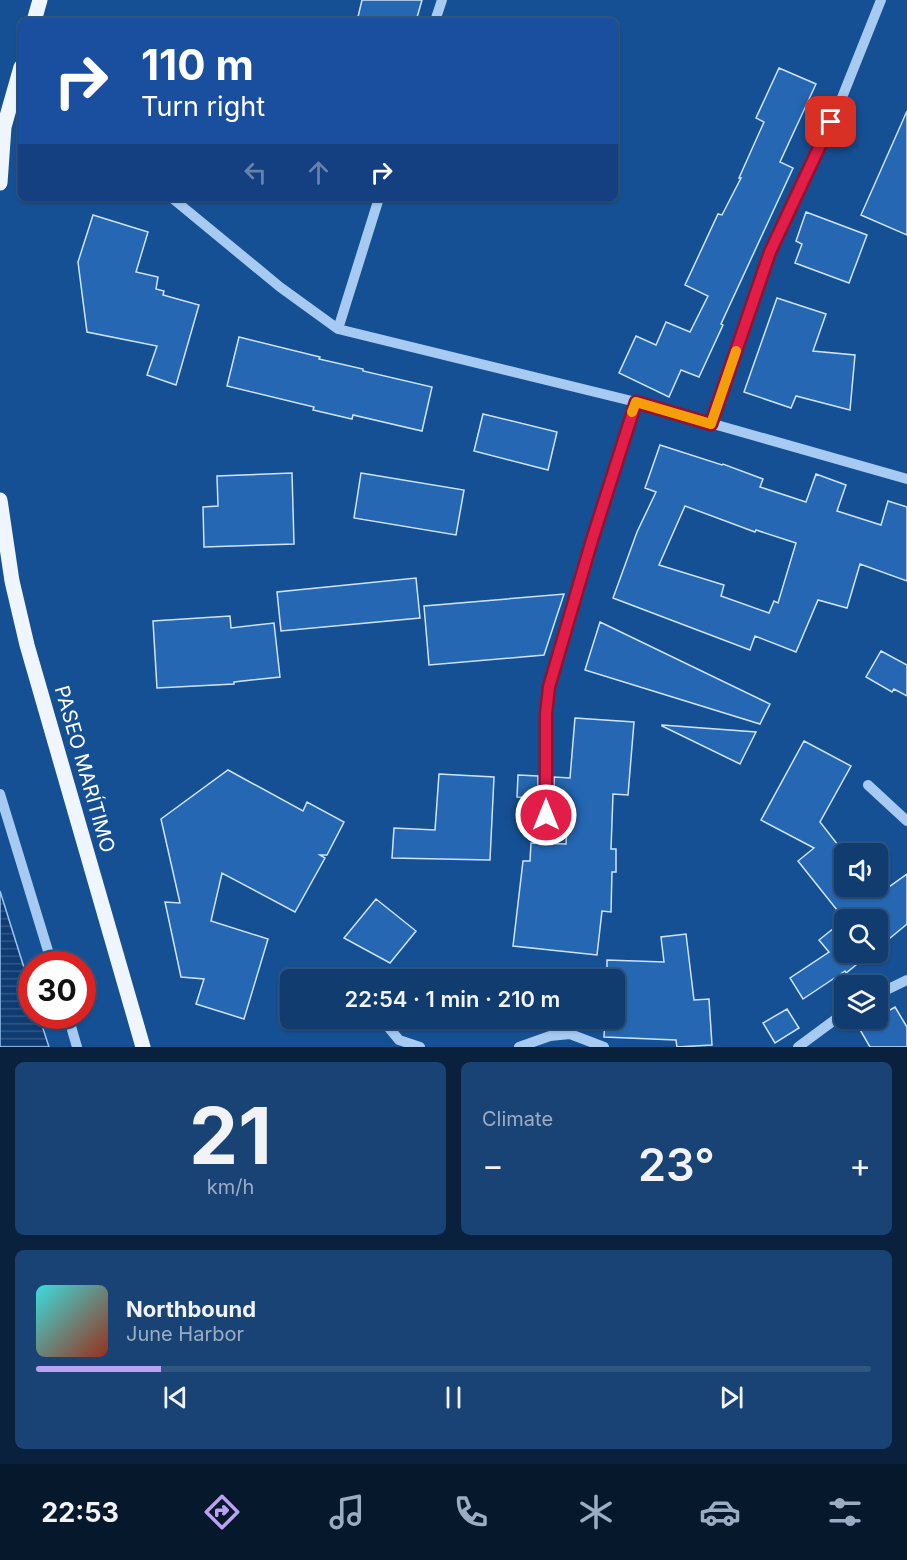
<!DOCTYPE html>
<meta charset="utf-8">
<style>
body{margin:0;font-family:Inter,sans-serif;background:#194374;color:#f1f3f6;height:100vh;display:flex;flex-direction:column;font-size:22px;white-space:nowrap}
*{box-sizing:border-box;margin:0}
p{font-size:20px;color:#9cadc3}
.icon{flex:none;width:33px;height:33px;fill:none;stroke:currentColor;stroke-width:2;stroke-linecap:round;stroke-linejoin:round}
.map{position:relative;height:1047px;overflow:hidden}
.side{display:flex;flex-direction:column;gap:15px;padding:15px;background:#09213d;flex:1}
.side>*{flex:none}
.banner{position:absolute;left:18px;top:18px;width:600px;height:183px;border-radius:9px;box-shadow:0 2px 4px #0004,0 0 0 2px #305682;background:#1a4fa0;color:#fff;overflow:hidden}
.fabs{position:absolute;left:834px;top:843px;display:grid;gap:12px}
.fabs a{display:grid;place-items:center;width:54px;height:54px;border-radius:9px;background:#103c6f;box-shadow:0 2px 4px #0004,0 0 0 2px #305682;font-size:30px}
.speed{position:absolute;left:18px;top:951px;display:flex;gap:12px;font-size:30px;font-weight:700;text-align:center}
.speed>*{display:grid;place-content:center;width:78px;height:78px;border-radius:50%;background:#103c6f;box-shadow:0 2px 4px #0004,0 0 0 2px #305682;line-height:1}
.speed .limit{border:9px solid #d22;background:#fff;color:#111}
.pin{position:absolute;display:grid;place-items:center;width:51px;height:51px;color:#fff;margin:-26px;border-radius:12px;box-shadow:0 3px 9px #0006}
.me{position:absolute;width:66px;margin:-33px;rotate:0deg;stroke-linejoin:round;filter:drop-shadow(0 0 4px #0008)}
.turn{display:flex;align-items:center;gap:21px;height:126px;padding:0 24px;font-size:27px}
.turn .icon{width:78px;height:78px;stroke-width:2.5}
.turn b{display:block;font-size:42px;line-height:51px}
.lanes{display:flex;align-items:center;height:57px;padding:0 24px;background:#0003;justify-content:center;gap:30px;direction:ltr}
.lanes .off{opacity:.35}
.big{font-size:45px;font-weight:600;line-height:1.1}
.side .tile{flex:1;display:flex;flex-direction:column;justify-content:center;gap:9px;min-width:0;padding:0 21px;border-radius:9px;background:#194374}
.side .dial{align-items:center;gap:0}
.dial b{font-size:78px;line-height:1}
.song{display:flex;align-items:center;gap:18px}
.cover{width:72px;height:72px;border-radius:9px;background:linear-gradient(135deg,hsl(180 70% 55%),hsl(10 70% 35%))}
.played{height:6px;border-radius:3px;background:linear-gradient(90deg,#bca0f2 15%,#305682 15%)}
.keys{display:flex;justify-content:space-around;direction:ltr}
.heat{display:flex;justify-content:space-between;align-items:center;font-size:33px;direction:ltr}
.side .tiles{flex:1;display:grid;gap:15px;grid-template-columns:1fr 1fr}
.tile:last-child{grid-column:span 2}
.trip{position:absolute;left:280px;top:969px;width:345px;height:60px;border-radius:9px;background:#103c6f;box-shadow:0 2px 4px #0004,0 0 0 2px #305682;font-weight:600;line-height:60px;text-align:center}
.tabs{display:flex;height:96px;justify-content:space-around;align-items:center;background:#06182c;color:#9cadc3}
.tabs .icon{width:42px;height:42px}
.tabs .current{color:#bca0f2}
.tabs b{font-size:27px;color:#f1f3f6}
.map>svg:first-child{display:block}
</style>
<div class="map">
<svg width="907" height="1047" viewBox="0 0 907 1047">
<defs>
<pattern id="water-rules" width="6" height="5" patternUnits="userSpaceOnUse" patternTransform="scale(1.5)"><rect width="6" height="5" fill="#0e3b71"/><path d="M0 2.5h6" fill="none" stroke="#325886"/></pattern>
</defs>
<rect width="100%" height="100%" fill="#165094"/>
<!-- water -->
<path fill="url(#water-rules)" stroke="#99c5f4" stroke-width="1.5" d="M 0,891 L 31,990 L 32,1016 L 39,1016 L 49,1047 L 0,1047 Z"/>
<!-- building -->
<path fill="#2567b3" stroke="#cee4fc" stroke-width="1.5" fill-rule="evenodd" d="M 362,0 L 422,0 L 416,21 L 357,21 Z
M 779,68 L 816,84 L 780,162 L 793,168 L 721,324 L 723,325 L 699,377 L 681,370 L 669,397 L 619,373 L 636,336 L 656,345 L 666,322 L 690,332 L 708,296 L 685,285 L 718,214 L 722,215 L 741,178 L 739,178 L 764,122 L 756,118 Z
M 907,111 L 907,235 L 861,215 Z
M 806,212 L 867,235 L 849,283 L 795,263 L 802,244 L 796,241 Z
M 93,215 L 148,232 L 136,272 L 158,277 L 156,289 L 164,291 L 163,295 L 199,305 L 176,385 L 147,375 L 157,346 L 87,332 L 78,262 Z
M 777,298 L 826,314 L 813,351 L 855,355 L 850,410 L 796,396 L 791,408 L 744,392 Z
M 239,337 L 320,357 L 319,359 L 363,369 L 363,371 L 432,387 L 422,431 L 353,415 L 352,419 L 313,410 L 314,407 L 227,386 Z
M 483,414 L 557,432 L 548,470 L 474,451 Z
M 660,445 L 722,465 L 723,464 L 763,479 L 760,487 L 806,502 L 816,474 L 846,485 L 837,511 L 881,525 L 888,501 L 907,507 L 907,581 L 860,564 L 847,608 L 818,600 L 796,652 L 755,636 L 750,650 L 613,598 L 637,532 L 656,492 L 645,488 ZM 685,506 L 755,532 L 756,530 L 796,543 L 778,603 L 774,601 L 769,613 L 721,596 L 724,585 L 659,565 Z
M 292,473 L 294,544 L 204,547 L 203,507 L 218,506 L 217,476 Z
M 361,473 L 464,490 L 456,535 L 354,518 Z
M 416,578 L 420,618 L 281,631 L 277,592 Z
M 564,594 L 544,655 L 429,665 L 424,606 Z
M 230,616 L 231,628 L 274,623 L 280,677 L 234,682 L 234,684 L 157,688 L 153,621 Z
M 600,622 L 770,704 L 760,724 L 585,670 Z
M 881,651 L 907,665 L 907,696 L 894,689 L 892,692 L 866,677 Z
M 575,718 L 634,722 L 628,795 L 613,794 L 611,849 L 616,849 L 616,872 L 612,872 L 611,912 L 602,911 L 597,955 L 513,946 L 523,861 L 530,861 L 531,843 L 566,844 L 568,800 L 554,799 L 554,777 L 570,778 Z
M 662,725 L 756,732 L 740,764 L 662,726 Z
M 804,741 L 851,766 L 820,822 L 845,854 L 844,886 L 873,886 L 879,894 L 907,874 L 907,924 L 878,948 L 878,920 L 845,920 L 798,861 L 814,848 L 761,820 Z
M 228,770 L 303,811 L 307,802 L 344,822 L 327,855 L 320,855 L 325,858 L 295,912 L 222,873 L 211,921 L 268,939 L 244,1019 L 196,1004 L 204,979 L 181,977 L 165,902 L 180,903 L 161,819 Z
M 439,774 L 494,777 L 490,860 L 392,858 L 394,828 L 435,830 Z
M 518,775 L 538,776 L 538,798 L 517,797 Z
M 376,899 L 416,931 L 390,963 L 344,938 Z
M 844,920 L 844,952 L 872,952 L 846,973 L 845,971 L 803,999 L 790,978 L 829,952 L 819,940 Z
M 686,934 L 694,1000 L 709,999 L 712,1045 L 677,1047 L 676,1040 L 604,1037 L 605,1018 L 615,1018 L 615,980 L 607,980 L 607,960 L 664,962 L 661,937 Z
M 895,1007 L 907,1027 L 907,1047 L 870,1047 L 859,1028 Z
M 787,1009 L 799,1028 L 775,1043 L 763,1023 Z"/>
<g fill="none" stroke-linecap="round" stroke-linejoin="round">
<!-- minor -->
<path stroke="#a6caf1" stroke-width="10" d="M 435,21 L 442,0
M 172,198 L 280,287 L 338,329 L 636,402 L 907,479
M 338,329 L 379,198
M 711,424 L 770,252 L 841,100 L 881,0
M 868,785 L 907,821
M 0,794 L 52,964
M 546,815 L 546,714 L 549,687 L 592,540 L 636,402
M 342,975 L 346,980
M 878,994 L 907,980
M 68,1016 L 77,1047
M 381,1018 L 399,1040 L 420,1047
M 519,1047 L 550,1036 L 570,1034 L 604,1047
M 798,1047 L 844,1013"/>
<!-- major -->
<path stroke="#f0f6ff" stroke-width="15" d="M 34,21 L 40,0
M 0,183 L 4,127 L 21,67
M 0,500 L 12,581 L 27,645 L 143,1047"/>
</g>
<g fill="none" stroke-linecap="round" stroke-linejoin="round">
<!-- route casing -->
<g stroke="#92132f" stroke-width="15">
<path id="route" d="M 546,815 L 546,714 L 549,687 L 592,540 L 636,402 L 711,424 L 770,252 L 831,122"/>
</g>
<!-- route -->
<use href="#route" stroke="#e11d48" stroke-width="10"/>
<!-- slow -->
<path stroke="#f59e0b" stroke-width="10" d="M 632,412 L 636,402 L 711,424 L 736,351"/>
</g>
<g text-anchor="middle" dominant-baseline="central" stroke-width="6" stroke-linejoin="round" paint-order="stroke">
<!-- street labels -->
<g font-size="20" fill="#fff" stroke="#165094">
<text transform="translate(85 769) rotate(74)">PASEO MARÍTIMO</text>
</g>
</g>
</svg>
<div class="fabs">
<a><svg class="icon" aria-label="sound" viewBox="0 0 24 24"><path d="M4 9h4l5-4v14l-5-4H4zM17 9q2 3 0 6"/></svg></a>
<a><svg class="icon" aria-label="search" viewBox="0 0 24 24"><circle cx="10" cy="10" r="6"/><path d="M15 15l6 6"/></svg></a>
<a><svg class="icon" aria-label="layers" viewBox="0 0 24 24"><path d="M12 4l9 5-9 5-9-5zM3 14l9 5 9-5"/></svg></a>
</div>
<div class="speed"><div class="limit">30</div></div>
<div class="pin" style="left:831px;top:122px;background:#d93025"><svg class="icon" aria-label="arrive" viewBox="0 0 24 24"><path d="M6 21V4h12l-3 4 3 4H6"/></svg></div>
<svg class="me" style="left:546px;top:815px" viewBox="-20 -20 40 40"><circle r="17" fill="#e11d48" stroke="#fff" stroke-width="3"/><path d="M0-11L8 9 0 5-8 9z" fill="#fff"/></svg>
<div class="trip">22:54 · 1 min · 210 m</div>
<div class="banner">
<div class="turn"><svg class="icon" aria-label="right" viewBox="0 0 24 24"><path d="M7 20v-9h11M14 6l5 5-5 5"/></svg><div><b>110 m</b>Turn right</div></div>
<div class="lanes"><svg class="icon off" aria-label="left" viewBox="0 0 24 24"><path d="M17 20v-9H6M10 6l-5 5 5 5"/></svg><svg class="icon off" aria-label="ahead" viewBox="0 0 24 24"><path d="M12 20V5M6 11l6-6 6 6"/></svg><svg class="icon" aria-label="right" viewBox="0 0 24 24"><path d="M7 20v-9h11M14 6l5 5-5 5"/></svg></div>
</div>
</div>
<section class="side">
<div class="tiles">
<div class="tile dial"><b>21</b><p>km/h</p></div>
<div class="tile"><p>Climate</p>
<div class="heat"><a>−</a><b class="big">23°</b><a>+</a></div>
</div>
<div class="tile">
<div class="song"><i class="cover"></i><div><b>Northbound</b><p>June Harbor</p></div></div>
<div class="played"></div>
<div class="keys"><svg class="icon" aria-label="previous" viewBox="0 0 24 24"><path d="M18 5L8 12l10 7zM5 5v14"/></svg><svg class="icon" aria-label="pause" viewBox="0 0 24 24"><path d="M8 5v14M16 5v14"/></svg><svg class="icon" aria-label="next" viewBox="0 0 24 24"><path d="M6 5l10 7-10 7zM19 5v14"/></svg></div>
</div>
</div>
</section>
<nav class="tabs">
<b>22:53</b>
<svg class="icon current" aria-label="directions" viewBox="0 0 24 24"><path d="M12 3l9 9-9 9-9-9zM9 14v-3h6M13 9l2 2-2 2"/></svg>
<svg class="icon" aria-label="music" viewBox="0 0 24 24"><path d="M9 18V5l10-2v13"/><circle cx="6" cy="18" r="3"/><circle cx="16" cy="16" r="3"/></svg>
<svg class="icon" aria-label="phone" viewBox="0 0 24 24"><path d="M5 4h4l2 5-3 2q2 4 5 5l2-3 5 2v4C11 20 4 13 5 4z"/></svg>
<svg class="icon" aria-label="climate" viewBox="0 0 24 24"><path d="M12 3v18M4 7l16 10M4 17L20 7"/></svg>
<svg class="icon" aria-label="car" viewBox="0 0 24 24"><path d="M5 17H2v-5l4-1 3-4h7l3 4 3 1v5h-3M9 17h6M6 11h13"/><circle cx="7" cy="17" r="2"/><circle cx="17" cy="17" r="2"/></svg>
<svg class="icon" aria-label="filters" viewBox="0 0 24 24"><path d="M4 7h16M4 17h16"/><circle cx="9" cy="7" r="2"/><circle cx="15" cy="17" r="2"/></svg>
</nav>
